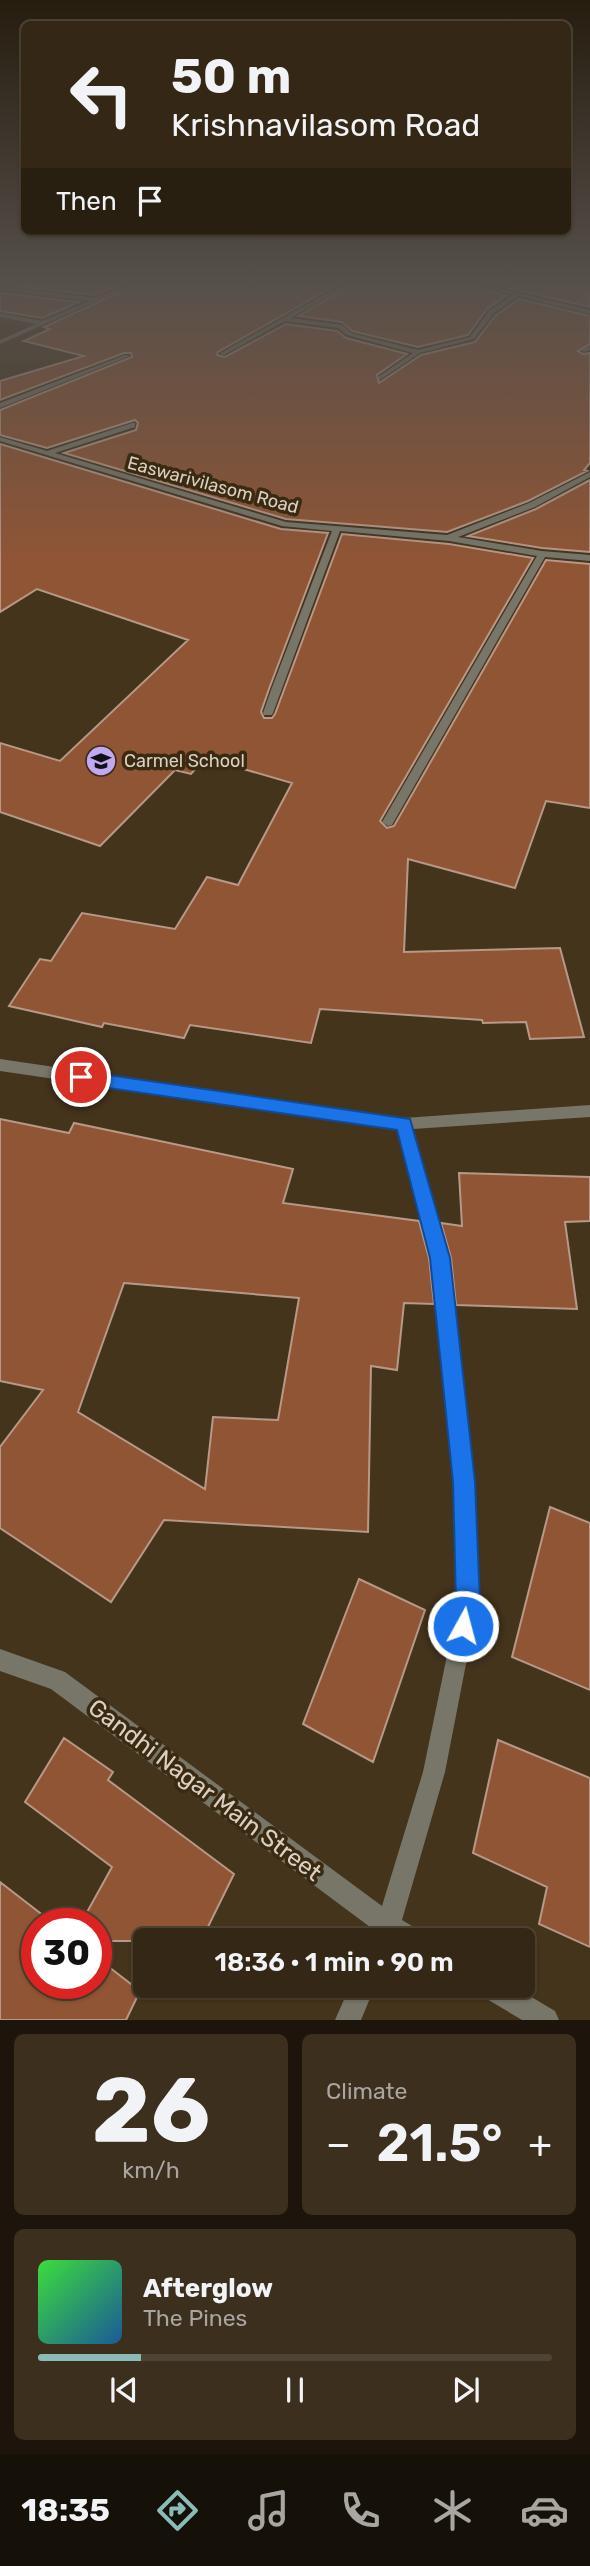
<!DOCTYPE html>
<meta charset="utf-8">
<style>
body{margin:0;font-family:Rubik,sans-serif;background:#3c2f1e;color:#f1f3f6;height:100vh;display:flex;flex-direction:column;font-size:26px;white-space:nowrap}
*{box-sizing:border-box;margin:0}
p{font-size:23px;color:#a9a5a0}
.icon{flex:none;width:38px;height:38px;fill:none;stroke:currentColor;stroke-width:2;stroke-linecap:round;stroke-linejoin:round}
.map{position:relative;height:2020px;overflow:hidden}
.sheet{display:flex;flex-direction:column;gap:14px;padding:14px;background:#1d150c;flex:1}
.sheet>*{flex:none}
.top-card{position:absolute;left:21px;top:21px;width:550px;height:214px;border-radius:10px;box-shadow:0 2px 5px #0004,0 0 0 2px #4e4434;background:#342715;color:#f1f3f6;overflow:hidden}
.speed{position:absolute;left:21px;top:1908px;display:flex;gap:14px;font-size:35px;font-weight:700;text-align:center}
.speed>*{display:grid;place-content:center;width:91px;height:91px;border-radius:50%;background:#342715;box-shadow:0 2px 5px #0004,0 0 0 2px #4e4434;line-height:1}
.speed .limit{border:10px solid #d22;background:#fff;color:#111}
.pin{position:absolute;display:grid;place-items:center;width:60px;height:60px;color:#fff;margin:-30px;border:4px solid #fff;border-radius:50%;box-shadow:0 2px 7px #0007}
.me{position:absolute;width:77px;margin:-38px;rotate:7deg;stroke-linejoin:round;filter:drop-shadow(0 0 5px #0008)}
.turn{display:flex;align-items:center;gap:24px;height:147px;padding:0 35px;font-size:32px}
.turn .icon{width:91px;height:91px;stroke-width:2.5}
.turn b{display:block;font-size:49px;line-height:60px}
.then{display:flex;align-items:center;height:66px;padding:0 35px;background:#0003;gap:14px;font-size:26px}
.big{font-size:52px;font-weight:600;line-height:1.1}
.sheet .tile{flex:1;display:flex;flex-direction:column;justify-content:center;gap:10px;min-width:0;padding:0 24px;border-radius:10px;background:#3c2f1e}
.sheet .dial{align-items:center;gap:0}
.dial b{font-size:91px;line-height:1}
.song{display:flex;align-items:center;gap:21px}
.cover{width:84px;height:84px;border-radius:10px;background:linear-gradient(135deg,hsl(120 70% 55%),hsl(210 70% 35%))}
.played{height:7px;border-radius:4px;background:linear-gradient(90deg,#8bbbb9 20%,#4e4434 20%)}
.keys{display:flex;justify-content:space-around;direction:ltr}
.heat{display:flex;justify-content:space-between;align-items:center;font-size:38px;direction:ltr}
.sheet .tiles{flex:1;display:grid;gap:14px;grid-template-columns:1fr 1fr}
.tile:last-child{grid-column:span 2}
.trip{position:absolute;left:133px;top:1928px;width:402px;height:70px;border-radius:10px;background:#342715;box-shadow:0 2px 5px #0004,0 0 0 2px #4e4434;font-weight:600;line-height:70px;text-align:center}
.tab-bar{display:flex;height:112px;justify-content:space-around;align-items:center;background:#151008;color:#a9a5a0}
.tab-bar .icon{width:49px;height:49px}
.tab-bar .active{color:#8bbbb9}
.tab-bar b{font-size:32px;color:#f1f3f6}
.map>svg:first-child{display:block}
</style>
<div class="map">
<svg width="590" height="2020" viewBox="0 0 590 2020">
<rect width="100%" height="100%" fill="#45341c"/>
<!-- building -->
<path fill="#905535" stroke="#b89888" stroke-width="2" fill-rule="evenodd" d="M 0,281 L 129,281 L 95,295 L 0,284 Z
M 144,281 L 343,281 L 218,352 L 217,355 L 225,357 L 286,324 L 337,331 L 346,338 L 407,354 L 377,375 L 379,383 L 421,355 L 475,342 L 495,316 L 519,299 L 590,316 L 590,344 L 578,351 L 583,354 L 590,353 L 590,463 L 584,470 L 587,471 L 528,501 L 447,532 L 286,519 L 64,453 L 136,430 L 138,423 L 135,420 L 47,448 L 0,435 L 0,410 L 132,357 L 131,353 L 124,353 L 0,400 L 0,381 L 84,356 L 24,341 L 50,329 L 44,327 Z
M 357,281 L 452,281 L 506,296 L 487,309 L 468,335 L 418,347 L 352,331 L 342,322 L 299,316 Z
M 519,281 L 560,281 L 590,286 L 590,307 L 508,288 Z
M 0,293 L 79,302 L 42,318 L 0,311 Z
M 0,444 L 281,529 L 328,533 L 269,689 L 261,712 L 264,718 L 272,718 L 275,714 L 342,534 L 449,544 L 533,558 L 380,821 L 387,828 L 394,826 L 546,560 L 590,564 L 590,808 L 546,801 L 515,888 L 408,859 L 404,952 L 560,948 L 584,1037 L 530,1039 L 526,1022 L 483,1023 L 482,1020 L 320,1009 L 311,1043 L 190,1025 L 184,1038 L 104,1023 L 102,1027 L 9,1006 L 40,959 L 51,961 L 82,913 L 175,929 L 207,877 L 238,885 L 292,783 L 205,758 L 191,774 L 175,770 L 100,846 L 0,812 L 0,743 L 60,761 L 188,640 L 37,589 L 0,612 Z
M 590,480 L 590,552 L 542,548 L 468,536 L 536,509 Z
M 0,1119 L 69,1133 L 74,1123 L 293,1169 L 283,1203 L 419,1221 L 429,1258 L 434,1304 L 404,1303 L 397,1370 L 371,1366 L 368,1532 L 164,1520 L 111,1602 L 0,1528 L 0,1447 L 43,1390 L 0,1381 ZM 124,1283 L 299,1298 L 278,1420 L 213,1417 L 205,1489 L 78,1412 Z
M 459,1173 L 590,1177 L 590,1221 L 565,1222 L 577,1309 L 456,1305 L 451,1258 L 441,1223 L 462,1226 Z
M 550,1507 L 590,1523 L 590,1690 L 512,1657 Z
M 359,1579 L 425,1610 L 373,1762 L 303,1724 Z
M 64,1738 L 113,1772 L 108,1780 L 234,1874 L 201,1941 L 96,1941 L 96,1923 L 81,1923 L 112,1867 L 25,1802 Z
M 498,1740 L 590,1778 L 590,1947 L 539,1924 L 547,1887 L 473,1853 Z
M 0,1882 L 53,1923 L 37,1923 L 37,1983 L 96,1983 L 96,1957 L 140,1991 L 126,2020 L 0,2020 Z"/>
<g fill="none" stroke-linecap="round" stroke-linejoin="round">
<!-- minor -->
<path fill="#777669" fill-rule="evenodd" d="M 135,281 L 142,281 L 0,344 L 0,340 L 36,324 L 0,317 L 0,313 L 42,321 L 89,301 L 0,290 L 0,286 L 95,298 Z
M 348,281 L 355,281 L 291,318 L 342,325 L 351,333 L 418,350 L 470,337 L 489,311 L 512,295 L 458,281 L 467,281 L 590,310 L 590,314 L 518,296 L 493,314 L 474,339 L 420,353 L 380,380 L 378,377 L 413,353 L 347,335 L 338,328 L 285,321 L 224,355 L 219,354 Z
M 590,346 L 590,350 L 584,352 L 581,350 Z
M 125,355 L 130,356 L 0,408 L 0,403 Z
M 132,423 L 135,423 L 135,427 L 55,453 L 286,522 L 447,535 L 529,503 L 590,472 L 590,477 L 535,507 L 458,537 L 542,551 L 590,555 L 590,561 L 545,557 L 392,825 L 388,826 L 382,822 L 537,556 L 449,541 L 340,531 L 273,713 L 272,715 L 264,715 L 263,713 L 271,690 L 332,531 L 282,526 L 0,441 L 0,437 L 47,451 Z
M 0,1059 L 404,1118 L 590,1105 L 590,1117 L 413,1129 L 448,1258 L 474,1482 L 478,1602 L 445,1772 L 402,1920 L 422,1932 L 425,1941 L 371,1941 L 374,1930 L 51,1689 L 0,1671 L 0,1649 L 65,1672 L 382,1906 L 423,1772 L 458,1602 L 454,1482 L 432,1258 L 398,1129 L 0,1071 Z
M 350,1986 L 375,1986 L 361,2020 L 335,2020 Z
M 477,1986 L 513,1986 L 555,2011 L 559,2020 L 522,2020 L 480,1995 Z"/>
</g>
<!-- sky -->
<linearGradient id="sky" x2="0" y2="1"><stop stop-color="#261d0f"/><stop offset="0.5" stop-color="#56504b"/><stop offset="1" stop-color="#56504b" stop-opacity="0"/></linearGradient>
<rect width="590" height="564" fill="url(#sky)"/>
<!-- route -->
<path fill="#1a73e8" stroke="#114b97" stroke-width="2" d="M 81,1071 L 410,1119 L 450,1258 L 475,1482 L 480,1602 L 471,1635 L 463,1638 L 455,1635 L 451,1626 L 456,1602 L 453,1482 L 430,1258 L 397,1130 L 81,1084 L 75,1082 L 72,1077 L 75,1073 Z"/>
<!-- icons -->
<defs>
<g id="school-disc" transform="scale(1.575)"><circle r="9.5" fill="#c0a8f3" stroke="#3a2a12"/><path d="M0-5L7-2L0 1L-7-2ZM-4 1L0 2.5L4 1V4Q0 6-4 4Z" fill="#111"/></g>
</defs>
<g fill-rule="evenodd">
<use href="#school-disc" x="101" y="761"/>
</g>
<g text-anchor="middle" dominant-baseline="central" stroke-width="7" stroke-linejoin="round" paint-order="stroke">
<!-- far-street labels -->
<g font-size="18" fill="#dad0c1" stroke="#3a2a12">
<text transform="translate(213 485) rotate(15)">Easwarivilasom Road</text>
</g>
<!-- far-poi labels -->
<g font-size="18" fill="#dad0c1" stroke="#3a2a12" text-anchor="start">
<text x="124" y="761">Carmel School</text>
</g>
<!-- near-street labels -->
<g font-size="24" fill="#dad0c1" stroke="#3a2a12">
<text transform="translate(205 1790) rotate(37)">Gandhi Nagar Main Street</text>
</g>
</g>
</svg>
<div class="speed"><div class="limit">30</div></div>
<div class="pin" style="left:81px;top:1077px;background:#d93025"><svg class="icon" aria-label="arrive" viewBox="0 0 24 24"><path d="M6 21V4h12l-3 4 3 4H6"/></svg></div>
<svg class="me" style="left:463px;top:1626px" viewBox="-20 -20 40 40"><circle r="17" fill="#1a73e8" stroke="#fff" stroke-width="3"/><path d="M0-11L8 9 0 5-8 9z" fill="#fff"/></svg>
<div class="trip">18:36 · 1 min · 90 m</div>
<div class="top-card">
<div class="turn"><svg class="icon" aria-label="left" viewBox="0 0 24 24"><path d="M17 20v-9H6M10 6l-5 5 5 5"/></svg><div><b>50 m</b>Krishnavilasom Road</div></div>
<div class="then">Then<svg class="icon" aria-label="arrive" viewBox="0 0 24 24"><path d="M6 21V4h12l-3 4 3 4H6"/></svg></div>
</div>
</div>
<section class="sheet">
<div class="tiles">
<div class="tile dial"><b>26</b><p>km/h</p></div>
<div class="tile"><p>Climate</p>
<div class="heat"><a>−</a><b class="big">21.5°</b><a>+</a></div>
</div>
<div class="tile">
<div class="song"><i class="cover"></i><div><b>Afterglow</b><p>The Pines</p></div></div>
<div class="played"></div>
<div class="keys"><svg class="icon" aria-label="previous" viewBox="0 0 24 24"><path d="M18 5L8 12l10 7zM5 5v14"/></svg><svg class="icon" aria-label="pause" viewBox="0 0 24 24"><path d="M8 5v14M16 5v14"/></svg><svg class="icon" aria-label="next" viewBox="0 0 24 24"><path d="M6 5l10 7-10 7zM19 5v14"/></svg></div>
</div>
</div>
</section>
<nav class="tab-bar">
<b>18:35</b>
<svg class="icon active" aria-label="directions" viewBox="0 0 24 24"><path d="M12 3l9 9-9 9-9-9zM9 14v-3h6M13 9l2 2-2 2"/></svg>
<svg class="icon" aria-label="music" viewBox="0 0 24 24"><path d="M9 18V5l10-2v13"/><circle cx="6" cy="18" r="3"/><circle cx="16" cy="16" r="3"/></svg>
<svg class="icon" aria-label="phone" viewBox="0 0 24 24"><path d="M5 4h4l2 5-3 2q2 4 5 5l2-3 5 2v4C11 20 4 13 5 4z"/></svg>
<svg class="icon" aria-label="climate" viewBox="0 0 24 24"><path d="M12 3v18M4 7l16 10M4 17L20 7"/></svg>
<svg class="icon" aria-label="car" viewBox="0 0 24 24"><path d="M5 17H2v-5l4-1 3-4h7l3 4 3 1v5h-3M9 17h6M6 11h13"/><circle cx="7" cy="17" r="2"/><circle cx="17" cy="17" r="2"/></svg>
</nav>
